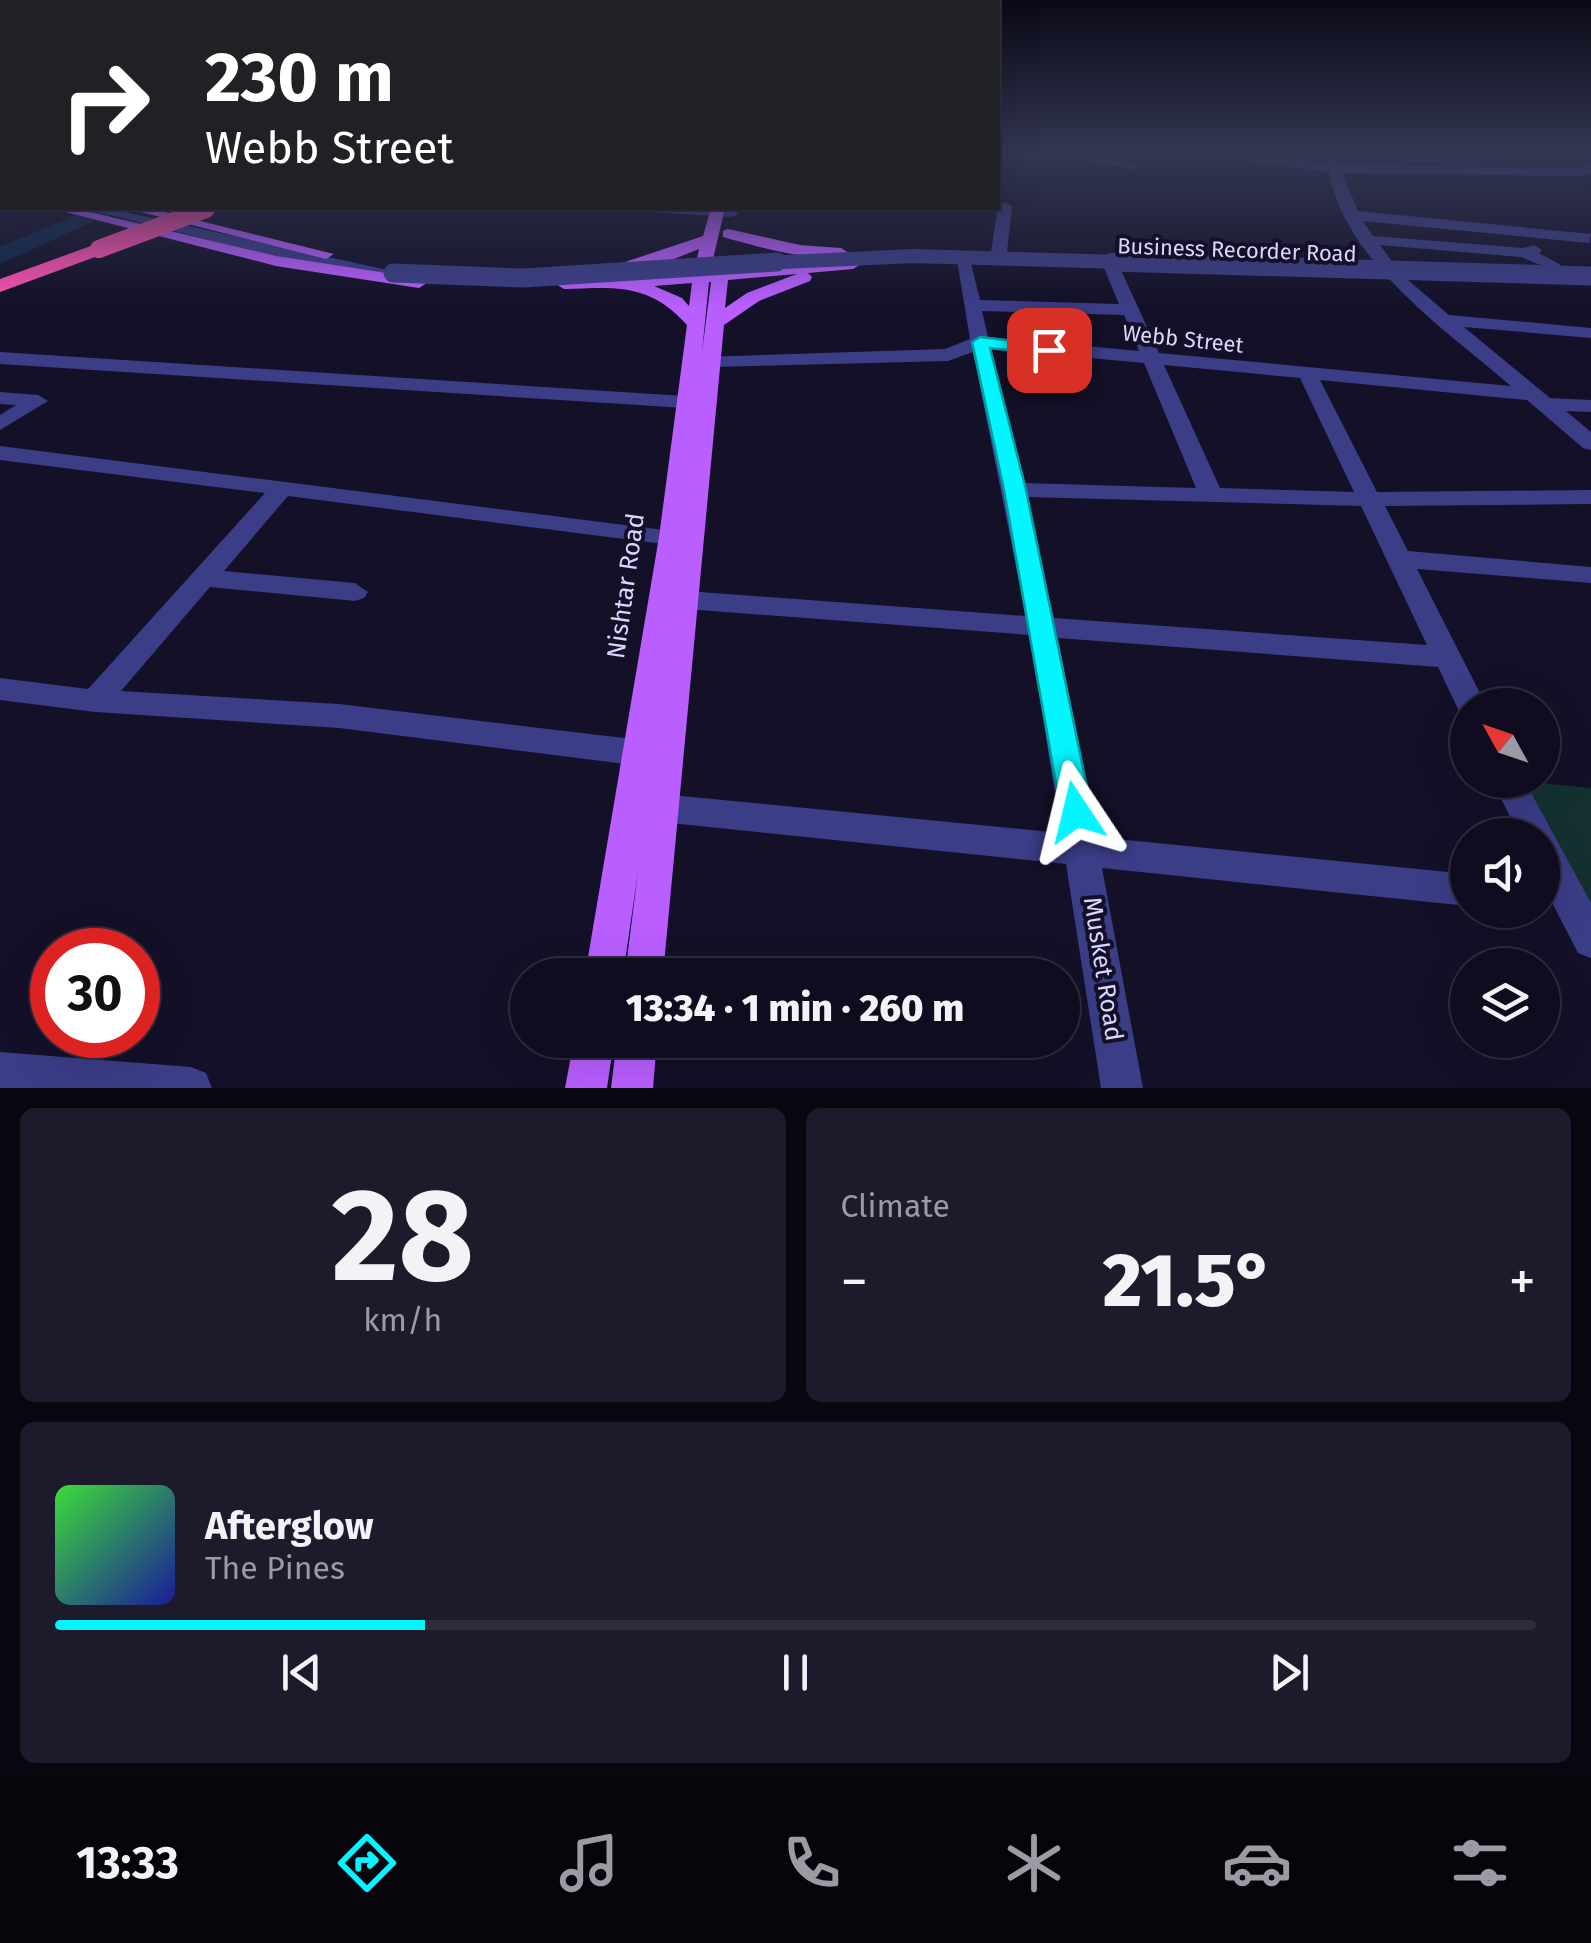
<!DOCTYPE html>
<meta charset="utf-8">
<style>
body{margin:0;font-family:"Fira Sans",sans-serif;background:#1c1a2b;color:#f1f3f6;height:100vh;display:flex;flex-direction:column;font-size:38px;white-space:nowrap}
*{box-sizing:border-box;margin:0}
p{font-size:32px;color:#9b9ba4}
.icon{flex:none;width:55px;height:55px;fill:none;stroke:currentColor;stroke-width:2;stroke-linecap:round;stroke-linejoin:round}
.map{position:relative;height:1088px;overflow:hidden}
.details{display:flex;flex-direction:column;gap:20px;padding:20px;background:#080710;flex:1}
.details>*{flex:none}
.guide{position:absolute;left:0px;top:0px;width:1000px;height:210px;box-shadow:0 10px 40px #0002,0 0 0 2px #2e2c3c;background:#202124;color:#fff;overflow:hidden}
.needle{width:65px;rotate:310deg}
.buttons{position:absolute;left:1450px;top:688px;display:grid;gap:20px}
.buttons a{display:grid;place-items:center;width:110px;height:110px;border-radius:50%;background:#0e0c1e;box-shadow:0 10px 40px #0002,0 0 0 2px #2e2c3c;font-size:50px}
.speed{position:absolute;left:30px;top:928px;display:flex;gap:20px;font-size:50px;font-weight:700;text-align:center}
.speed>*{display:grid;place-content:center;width:130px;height:130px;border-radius:50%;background:#0e0c1e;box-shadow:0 10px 40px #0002,0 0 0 2px #2e2c3c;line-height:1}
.speed .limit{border:15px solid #d22;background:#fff;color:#111}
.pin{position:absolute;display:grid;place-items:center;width:85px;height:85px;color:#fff;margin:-42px;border-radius:20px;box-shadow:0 5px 15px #0006}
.me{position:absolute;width:110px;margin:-55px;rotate:350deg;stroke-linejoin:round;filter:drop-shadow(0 0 8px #0008)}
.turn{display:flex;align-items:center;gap:35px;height:210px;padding:0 40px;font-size:45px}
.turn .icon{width:130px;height:130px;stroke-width:2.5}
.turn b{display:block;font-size:70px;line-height:85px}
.big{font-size:75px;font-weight:800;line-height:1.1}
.details .tile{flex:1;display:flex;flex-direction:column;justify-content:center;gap:15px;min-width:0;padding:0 35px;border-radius:15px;background:#1c1a2b}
.details .dial{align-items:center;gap:0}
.dial b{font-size:130px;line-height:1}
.song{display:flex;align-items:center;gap:30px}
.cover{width:120px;height:120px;border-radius:15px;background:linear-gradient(135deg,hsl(120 70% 55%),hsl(240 70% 35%))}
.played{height:10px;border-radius:5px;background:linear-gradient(90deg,#04f5fe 25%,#2e2c3c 25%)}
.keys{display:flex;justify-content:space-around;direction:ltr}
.heat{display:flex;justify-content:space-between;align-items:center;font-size:55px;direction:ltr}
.details .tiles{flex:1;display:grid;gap:20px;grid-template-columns:1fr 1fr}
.tile:last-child{grid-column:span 2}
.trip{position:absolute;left:510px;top:958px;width:570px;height:100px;border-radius:50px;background:#0e0c1e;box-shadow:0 10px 40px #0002,0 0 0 2px #2e2c3c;font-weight:800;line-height:100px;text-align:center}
.tabs{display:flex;height:160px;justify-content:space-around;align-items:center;background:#06050c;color:#9b9ba4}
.tabs .icon{width:70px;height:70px}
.tabs .selected{color:#04f5fe}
.tabs b{font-size:45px;color:#f1f3f6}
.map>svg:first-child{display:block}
</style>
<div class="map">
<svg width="1591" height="1088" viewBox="0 0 1591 1088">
<rect width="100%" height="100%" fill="#131028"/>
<!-- green -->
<path fill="#13322f" d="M 1508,780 L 1591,788 L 1591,940 L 1542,835 Z"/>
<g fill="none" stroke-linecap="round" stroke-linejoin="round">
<!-- river -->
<path fill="#0d274b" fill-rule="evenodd" d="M 94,208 L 124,208 L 0,264 L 0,247 Z"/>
<!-- minor -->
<path fill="#3b3d87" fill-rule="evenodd" d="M 1046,154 L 1084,154 L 1140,165 L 1134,169 Z
M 1193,154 L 1238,154 L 1328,164 L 1327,159 L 1333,155 L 1341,165 L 1580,168 L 1591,163 L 1591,173 L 1583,176 L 1342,173 L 1358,211 L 1591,234 L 1589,243 L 1363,221 L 1373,236 L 1523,248 L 1534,245 L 1542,250 L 1539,253 L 1561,265 L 1553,270 L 1521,257 L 1380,245 L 1401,274 L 1449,315 L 1591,328 L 1591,338 L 1464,327 L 1550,398 L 1591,400 L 1591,412 L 1566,411 L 1591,432 L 1591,450 L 1583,448 L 1527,400 L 1320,380 L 1377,492 L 1591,490 L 1591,504 L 1385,506 L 1408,551 L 1591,567 L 1591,583 L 1417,569 L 1486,705 L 1468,705 L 1468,715 L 1460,713 L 1438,667 L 1058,638 L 1096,837 L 1468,874 L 1468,906 L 1102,868 L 1143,1088 L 1101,1088 L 1066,864 L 661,822 L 649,818 L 644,808 L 649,798 L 661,794 L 1061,833 L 1030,635 L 686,609 L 673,600 L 686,591 L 1026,616 L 973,352 L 948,361 L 712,367 L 705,365 L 705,357 L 945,349 L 970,339 L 957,260 L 971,263 L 980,300 L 1119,304 L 1104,268 L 1112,263 L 1120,268 L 1159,353 L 1511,386 C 1446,330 1345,262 1329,172 ZM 982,311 L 1124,315 L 1139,351 L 988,337 ZM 991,349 L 1144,363 L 1196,488 L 1023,483 ZM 1164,365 L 1300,378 L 1354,492 L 1220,488 ZM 1026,497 L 1361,506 L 1427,645 L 1054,618 Z
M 1005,202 L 1012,206 L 1007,252 L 999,257 L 991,252 L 998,206 Z
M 83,208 L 106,208 L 401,273 L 393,278 L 300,263 Z
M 644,208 L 713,208 L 739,213 L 732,217 L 651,212 Z
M 0,352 L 685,396 L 695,402 L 685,408 L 0,364 Z
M 0,392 L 38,395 L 48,401 L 0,430 L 0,415 L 16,405 L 0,404 Z
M 0,446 L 680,532 L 683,537 L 671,545 L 288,496 L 224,571 L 355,583 L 368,592 L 364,598 L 355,601 L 210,587 L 121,691 L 339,704 L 641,740 L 652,744 L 657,753 L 652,762 L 641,766 L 339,728 L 95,712 L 0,700 L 0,678 L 88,689 L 265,493 L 0,460 Z
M 1492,780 L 1524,780 L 1591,903 L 1591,958 L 1578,953 L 1542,883 L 1542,835 L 1519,835 Z
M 0,1052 L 191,1067 L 206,1073 L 212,1088 L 0,1088 Z"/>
<!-- major -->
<path fill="#b95eff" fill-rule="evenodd" d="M 0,173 L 2,173 L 2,181 L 0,181 Z
M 50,208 L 73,208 L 276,256 L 419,278 L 427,283 L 419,288 L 276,266 Z
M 125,208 L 148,208 L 334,254 L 326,259 Z
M 711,208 L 725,208 L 710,272 L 721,261 L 727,263 L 729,270 L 853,259 L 861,264 L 853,269 L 808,273 L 812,277 L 810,281 L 759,301 L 724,325 L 663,975 L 625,975 L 638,872 L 623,975 L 585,975 L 659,537 L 687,325 C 650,283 616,287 564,289 L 556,284 L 564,279 L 694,273 L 699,249 L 669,261 L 621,271 L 613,266 L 703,236 ZM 797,274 L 747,293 L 725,308 L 728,280 ZM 709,282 L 711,282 L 702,352 ZM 692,283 L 689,306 L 682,298 L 654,286 Z
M 728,229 L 800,245 L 841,248 L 849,253 C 828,268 749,244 723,237 L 723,231 Z
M 574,1040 L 614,1040 L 607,1088 L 565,1088 Z
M 617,1040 L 657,1040 L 653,1088 L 611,1088 Z"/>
<!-- highway -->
<path fill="#ff52af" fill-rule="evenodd" d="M 2,183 L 2,193 L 0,194 L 0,184 Z
M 99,243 L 106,245 L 106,253 L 0,292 L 0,279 Z"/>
<!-- minor-bridge-far1 -->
<path stroke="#3b3d87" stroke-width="14" d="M 743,264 L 913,256 L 1197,264"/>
<!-- minor-bridge -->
<path stroke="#3b3d87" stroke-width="19" d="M 1113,262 L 1591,276
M 393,273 L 523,278 L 777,262"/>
<!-- highway-bridge -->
<path stroke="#ff52af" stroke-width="18" d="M 99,249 L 206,209"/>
</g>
<!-- sky -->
<linearGradient id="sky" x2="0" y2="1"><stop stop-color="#0a0916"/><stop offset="0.5" stop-color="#333753"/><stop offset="1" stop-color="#333753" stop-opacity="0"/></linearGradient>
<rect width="1591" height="307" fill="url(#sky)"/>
<!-- route -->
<path fill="#04f5fe" stroke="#039fa5" stroke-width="2.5" d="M 980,337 L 1049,345 L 1058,350 L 1049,355 L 990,348 L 1026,490 L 1092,812 L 1087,821 L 1076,825 L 1065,821 L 1061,812 L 1004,490 L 972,342 Z"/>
<g text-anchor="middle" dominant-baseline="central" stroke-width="8" stroke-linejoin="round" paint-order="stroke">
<!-- far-street labels -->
<g font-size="22" fill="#d9d7ff" stroke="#131028">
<text transform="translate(1237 250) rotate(2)">Business Recorder Road</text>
<text transform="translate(1183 339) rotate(6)">Webb Street</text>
</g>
<!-- street labels -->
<g font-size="25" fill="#d9d7ff" stroke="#131028">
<text transform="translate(626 586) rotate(-82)">Nishtar Road</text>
<text transform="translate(1103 969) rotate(81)">Musket Road</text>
</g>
</g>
</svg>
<div class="buttons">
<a><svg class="needle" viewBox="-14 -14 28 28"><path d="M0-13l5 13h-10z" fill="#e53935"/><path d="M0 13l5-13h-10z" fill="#9b9ba4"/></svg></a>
<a><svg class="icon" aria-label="sound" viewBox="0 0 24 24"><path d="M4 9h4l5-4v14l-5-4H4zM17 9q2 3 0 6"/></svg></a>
<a><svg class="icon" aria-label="layers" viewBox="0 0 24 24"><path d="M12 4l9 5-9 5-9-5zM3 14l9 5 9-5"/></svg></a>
</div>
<div class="speed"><div class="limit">30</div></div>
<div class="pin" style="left:1049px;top:350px;background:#d93025"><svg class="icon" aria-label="arrive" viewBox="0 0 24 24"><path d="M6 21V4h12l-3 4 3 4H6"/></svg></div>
<svg class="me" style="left:1076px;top:812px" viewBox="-20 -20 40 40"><path d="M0-17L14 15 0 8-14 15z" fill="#04f5fe" stroke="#fff" stroke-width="4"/></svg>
<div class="trip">13:34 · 1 min · 260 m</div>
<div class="guide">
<div class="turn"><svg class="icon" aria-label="right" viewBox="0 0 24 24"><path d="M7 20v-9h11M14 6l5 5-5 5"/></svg><div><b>230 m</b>Webb Street</div></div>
</div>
</div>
<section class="details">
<div class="tiles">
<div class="tile dial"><b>28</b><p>km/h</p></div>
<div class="tile"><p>Climate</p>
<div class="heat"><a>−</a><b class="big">21.5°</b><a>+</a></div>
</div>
<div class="tile">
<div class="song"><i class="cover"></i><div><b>Afterglow</b><p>The Pines</p></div></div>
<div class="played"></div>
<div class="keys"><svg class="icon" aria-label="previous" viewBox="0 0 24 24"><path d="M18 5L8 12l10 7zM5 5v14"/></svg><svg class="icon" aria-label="pause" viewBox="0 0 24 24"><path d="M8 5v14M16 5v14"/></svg><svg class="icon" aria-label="next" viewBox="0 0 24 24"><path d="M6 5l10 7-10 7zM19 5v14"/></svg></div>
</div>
</div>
</section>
<nav class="tabs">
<b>13:33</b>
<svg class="icon selected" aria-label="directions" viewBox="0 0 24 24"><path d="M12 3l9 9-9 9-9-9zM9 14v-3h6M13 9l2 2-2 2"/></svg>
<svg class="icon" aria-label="music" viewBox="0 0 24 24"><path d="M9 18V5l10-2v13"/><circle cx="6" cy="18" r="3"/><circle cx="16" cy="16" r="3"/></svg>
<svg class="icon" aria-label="phone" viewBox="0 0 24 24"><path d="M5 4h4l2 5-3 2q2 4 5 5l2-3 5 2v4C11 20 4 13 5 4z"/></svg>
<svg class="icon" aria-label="climate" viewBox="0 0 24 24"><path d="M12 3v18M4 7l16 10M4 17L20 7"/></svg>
<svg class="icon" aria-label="car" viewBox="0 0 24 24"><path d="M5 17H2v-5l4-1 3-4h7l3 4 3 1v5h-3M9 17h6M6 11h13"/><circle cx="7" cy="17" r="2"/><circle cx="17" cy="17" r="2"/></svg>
<svg class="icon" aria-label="filters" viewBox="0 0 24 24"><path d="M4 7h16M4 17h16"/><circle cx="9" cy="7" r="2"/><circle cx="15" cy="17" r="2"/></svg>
</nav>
